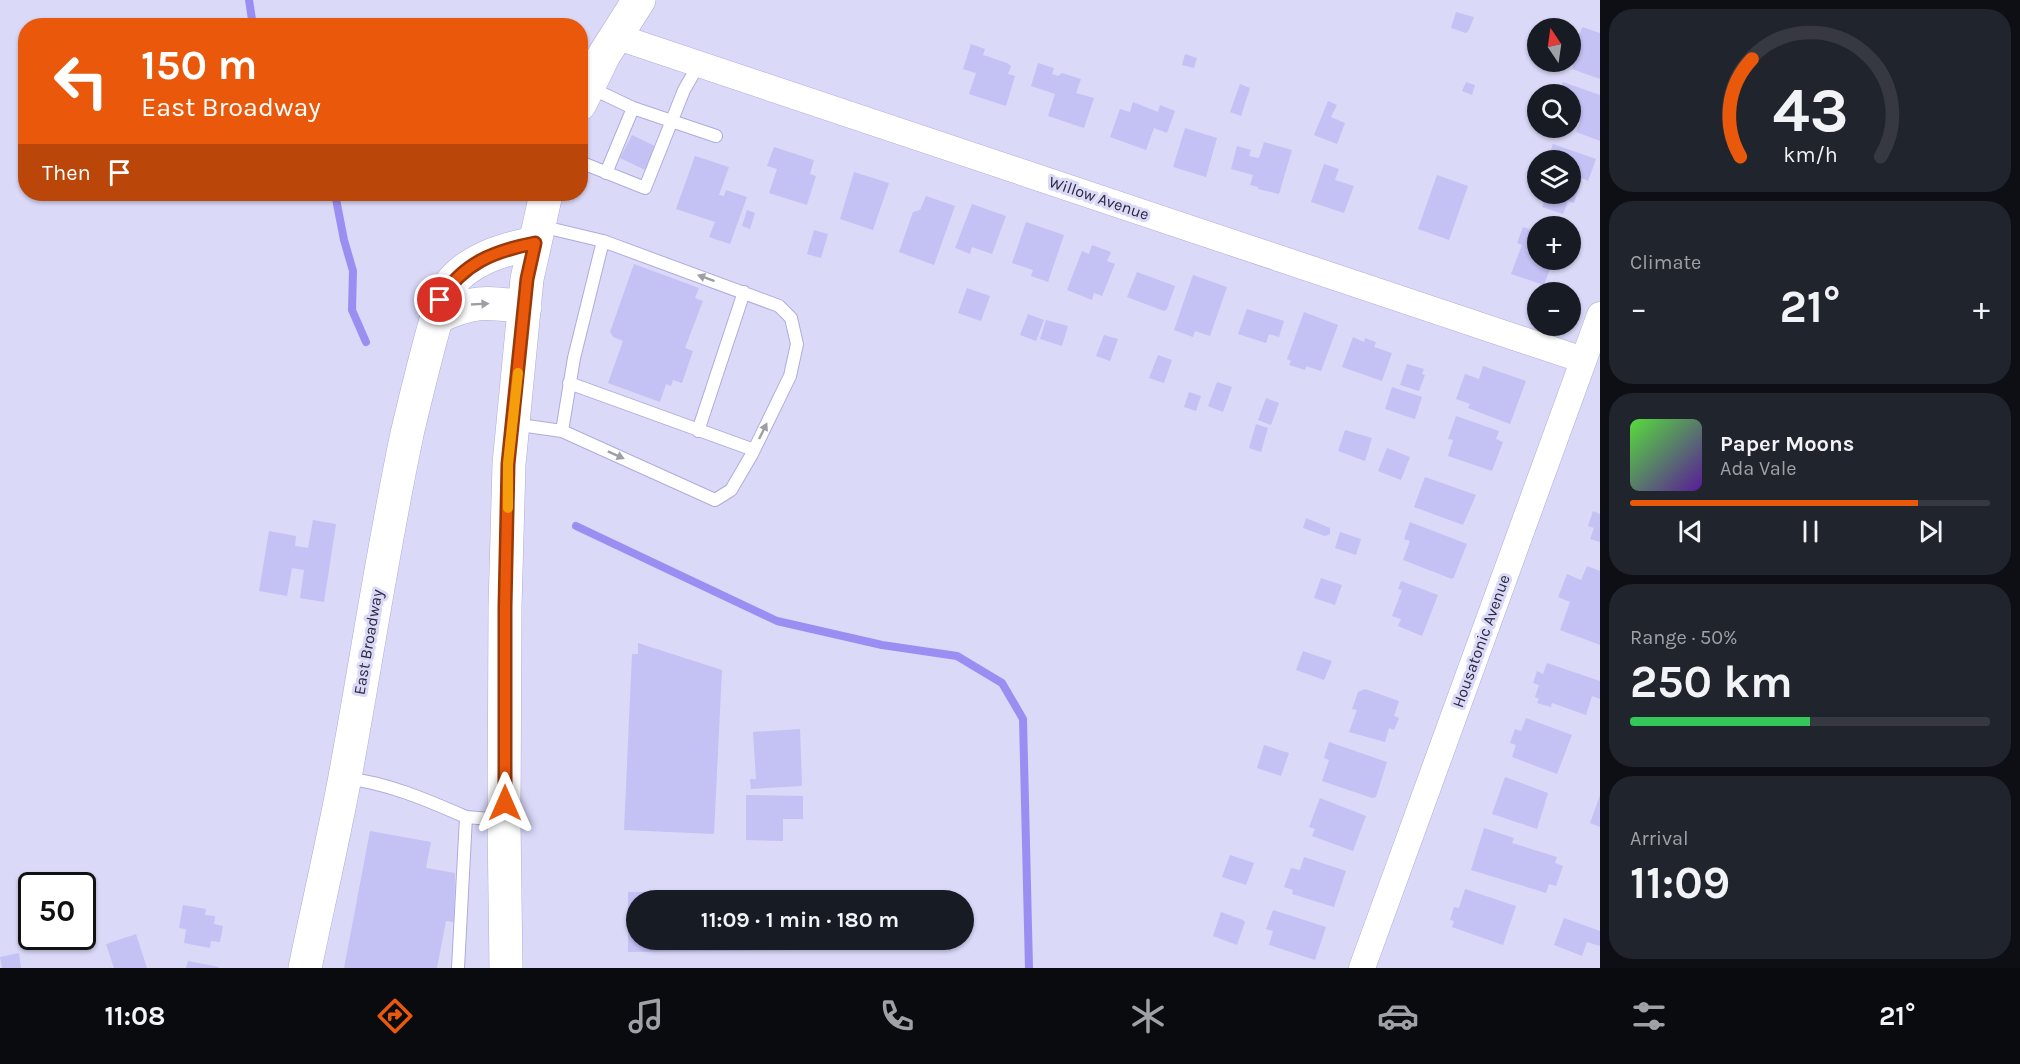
<!DOCTYPE html>
<meta charset="utf-8">
<style>
body{margin:0;font-family:Karla,sans-serif;background:#20242c;color:#f1f3f6;height:100vh;display:flex;flex-direction:column;font-size:22px;white-space:nowrap}
*{box-sizing:border-box;margin:0}
p{font-size:20px;color:#9ea1a6}
.icon{flex:none;width:33px;height:33px;fill:none;stroke:currentColor;stroke-width:2;stroke-linecap:round;stroke-linejoin:round}
.map{position:relative;flex:1;overflow:hidden}
.side{display:flex;flex-direction:column;gap:9px;padding:9px;background:#0d0f14;width:420px}
.side>*{flex:none}
.guide{position:absolute;left:18px;top:18px;width:570px;height:183px;border-radius:24px;box-shadow:0 2px 4px #0004;background:#ea580c;color:#fff;overflow:hidden}
.needle{width:39px;rotate:347deg}
.tools{position:absolute;left:1527px;top:18px;display:grid;gap:12px}
.tools a{display:grid;place-items:center;width:54px;height:54px;border-radius:50%;background:#171b24;box-shadow:0 2px 4px #0004;font-size:30px}
.speed{position:absolute;left:18px;top:872px;display:flex;gap:12px;font-size:30px;font-weight:700;text-align:center}
.speed>*{display:grid;place-content:center;width:78px;height:78px;border-radius:50%;background:#171b24;box-shadow:0 2px 4px #0004;line-height:1}
.speed .limit{border:3px solid #111;border-radius:9px;background:#fff;color:#111}
.pin{position:absolute;display:grid;place-items:center;width:51px;height:51px;color:#fff;margin:-26px;border:3px solid #fff;border-radius:50%;box-shadow:0 2px 6px #0007}
.me{position:absolute;width:66px;margin:-33px;rotate:0deg;stroke-linejoin:round;filter:drop-shadow(0 0 4px #0008)}
.turn{display:flex;align-items:center;gap:21px;height:126px;padding:0 24px;font-size:27px}
.turn .icon{width:78px;height:78px;stroke-width:2.5}
.turn b{display:block;font-size:42px;line-height:51px}
.then{display:flex;align-items:center;height:57px;padding:0 24px;background:#0003;gap:12px;font-size:22px}
.big{font-size:45px;font-weight:700;line-height:1.1}
.side .card{flex:1;display:flex;flex-direction:column;justify-content:center;gap:9px;min-width:0;padding:0 21px;border-radius:24px;background:#20242c}
.side .dial{align-items:center;gap:0}
.dial svg{height:156px;overflow:visible;fill:none;stroke:#363941;stroke-width:7;stroke-linecap:round;text-anchor:middle}
.dial text{fill:#f1f3f6;stroke:none}
.song{display:flex;align-items:center;gap:18px}
.cover{width:72px;height:72px;border-radius:9px;background:linear-gradient(135deg,hsl(110 70% 55%),hsl(270 70% 35%))}
.played{height:6px;border-radius:3px;background:linear-gradient(90deg,#ea580c 80%,#363941 80%)}
.keys{display:flex;justify-content:space-around;direction:ltr}
.heat{display:flex;justify-content:space-between;align-items:center;font-size:33px;direction:ltr}
.charge{height:9px;border-radius:4px;background:linear-gradient(90deg,#34c759 50%,#363941 0)}
.trip{position:absolute;left:626px;top:890px;width:348px;height:60px;border-radius:30px;background:#171b24;box-shadow:0 2px 4px #0004;font-weight:700;line-height:60px;text-align:center}
.tab-bar{display:flex;height:96px;justify-content:space-around;align-items:center;background:#090b0e;color:#9ea1a6}
.tab-bar .icon{width:42px;height:42px}
.tab-bar .selected{color:#ea580c}
.tab-bar b{font-size:27px;color:#f1f3f6}
main{display:flex;flex:1;min-height:0}
.map>svg:first-child{display:block}
</style>
<main>
<div class="map">
<svg width="1600" height="968" viewBox="0 0 1600 968">
<rect width="100%" height="100%" fill="#dad9f8"/>
<g fill="none" stroke-linecap="round" stroke-linejoin="round">
<!-- stream -->
<path stroke="#9a8ef2" stroke-width="8" d="M 249,0 L 253,26
M 335,194 L 344,240 L 353,271 L 352,310 L 366,342
M 576,526 L 777,621 L 882,645 L 957,656 L 1002,683 L 1023,719 L 1029,968"/>
</g>
<!-- building -->
<path fill="#c4c1f4" d="M 1456,12 L 1474,17 L 1469,30 L 1466,33 L 1451,28 Z
M 1582,27 L 1600,33 L 1600,79 L 1572,69 L 1576,58 L 1572,56 Z
M 971,44 L 985,49 L 983,55 L 1007,63 L 1011,66 L 1008,74 L 1015,76 L 1006,106 L 969,94 L 976,73 L 963,69 Z
M 1185,54 L 1197,58 L 1194,68 L 1182,65 Z
M 1038,63 L 1054,68 L 1052,74 L 1058,76 L 1062,73 L 1081,79 L 1076,93 L 1094,98 L 1084,128 L 1048,116 L 1055,94 L 1031,86 Z
M 1466,82 L 1475,85 L 1472,95 L 1462,91 Z
M 1563,82 L 1600,95 L 1600,141 L 1576,132 L 1580,122 L 1570,118 L 1570,94 L 1558,94 Z
M 1240,84 L 1250,88 L 1241,116 L 1230,112 Z
M 1328,101 L 1337,105 L 1331,117 L 1345,123 L 1337,144 L 1314,135 Z
M 1133,102 L 1158,112 L 1160,105 L 1175,111 L 1167,133 L 1154,128 L 1146,150 L 1110,137 L 1120,109 L 1130,112 Z
M 1185,128 L 1217,138 L 1206,177 L 1173,167 Z
M 632,135 L 657,147 L 645,170 L 620,158 Z
M 1264,142 L 1292,150 L 1279,194 L 1258,189 L 1258,187 L 1250,185 L 1253,175 L 1231,169 L 1237,146 L 1251,150 L 1249,156 L 1259,158 Z
M 1553,144 L 1596,159 L 1588,181 L 1582,178 L 1574,203 L 1568,201 L 1563,214 L 1542,207 L 1547,194 L 1570,194 L 1570,160 L 1547,160 Z
M 774,147 L 814,160 L 810,174 L 816,176 L 807,205 L 769,193 L 777,169 L 767,166 Z
M 695,156 L 729,167 L 719,195 L 724,196 L 726,190 L 747,197 L 730,244 L 709,237 L 715,222 L 676,209 Z
M 1324,164 L 1339,169 L 1335,180 L 1354,186 L 1344,213 L 1311,202 Z
M 854,172 L 889,183 L 873,230 L 840,219 Z
M 1437,175 L 1468,186 L 1449,240 L 1418,229 Z
M 926,196 L 955,206 L 934,265 L 899,252 L 913,212 L 920,210 Z
M 972,204 L 1006,216 L 992,254 L 972,247 L 970,254 L 955,248 Z
M 747,210 L 755,213 L 750,229 L 742,226 Z
M 1026,222 L 1064,235 L 1048,282 L 1031,276 L 1033,270 L 1012,263 Z
M 1523,227 L 1538,232 L 1538,260 L 1559,260 L 1558,263 L 1553,261 L 1544,285 L 1511,274 L 1522,245 L 1517,243 Z
M 814,230 L 828,234 L 821,258 L 807,254 Z
M 1092,245 L 1111,252 L 1107,261 L 1115,264 L 1102,296 L 1094,293 L 1092,300 L 1067,290 L 1082,251 L 1089,254 Z
M 634,264 L 699,288 L 695,298 L 703,301 L 685,348 L 693,351 L 682,383 L 673,380 L 671,386 L 666,384 L 660,402 L 608,383 L 623,341 L 613,337 L 610,332 Z
M 1137,272 L 1175,286 L 1167,309 L 1164,311 L 1127,297 Z
M 1193,275 L 1227,287 L 1210,336 L 1195,331 L 1193,337 L 1174,330 Z
M 967,288 L 990,296 L 981,321 L 958,313 Z
M 1247,309 L 1284,321 L 1279,337 L 1269,334 L 1266,343 L 1238,334 Z
M 1304,312 L 1338,325 L 1321,371 L 1306,366 L 1305,370 L 1289,365 L 1291,361 L 1287,359 Z
M 1028,314 L 1044,320 L 1036,341 L 1020,335 Z
M 1046,320 L 1068,326 L 1062,346 L 1040,339 Z
M 1104,335 L 1118,339 L 1110,361 L 1096,356 Z
M 1353,337 L 1364,342 L 1365,338 L 1376,342 L 1374,347 L 1392,353 L 1382,381 L 1342,367 Z
M 1158,355 L 1172,360 L 1164,383 L 1149,378 Z
M 1407,364 L 1424,369 L 1422,374 L 1425,375 L 1419,391 L 1400,385 Z
M 1483,366 L 1526,381 L 1510,424 L 1468,408 L 1470,404 L 1456,399 L 1465,374 L 1479,379 Z
M 1217,382 L 1232,387 L 1223,412 L 1208,406 Z
M 1392,387 L 1422,397 L 1415,419 L 1385,409 Z
M 1189,392 L 1201,396 L 1196,411 L 1184,407 Z
M 1266,398 L 1279,403 L 1271,425 L 1258,420 Z
M 1456,416 L 1499,431 L 1496,439 L 1503,442 L 1492,471 L 1448,456 L 1453,440 L 1448,439 Z
M 1256,424 L 1268,428 L 1261,452 L 1249,448 Z
M 1345,430 L 1372,438 L 1365,461 L 1338,451 Z
M 1387,448 L 1410,457 L 1401,480 L 1378,471 Z
M 1425,477 L 1476,495 L 1463,525 L 1414,507 Z
M 1593,511 L 1600,514 L 1600,542 L 1590,539 L 1594,528 L 1588,526 Z
M 1306,518 L 1330,528 L 1330,534 L 1325,536 L 1303,528 Z
M 313,520 L 336,524 L 324,602 L 300,598 L 304,570 L 292,568 L 287,596 L 259,591 L 269,531 L 296,536 L 295,546 L 308,548 Z
M 1410,522 L 1467,544 L 1454,577 L 1452,579 L 1403,560 L 1410,541 L 1404,539 Z
M 1340,532 L 1361,539 L 1356,555 L 1335,548 Z
M 1587,566 L 1600,571 L 1600,645 L 1560,630 L 1570,602 L 1558,597 L 1567,574 L 1581,580 Z
M 1321,578 L 1342,585 L 1335,605 L 1314,598 Z
M 1401,581 L 1438,595 L 1422,636 L 1398,626 L 1401,619 L 1392,616 L 1402,590 L 1398,589 Z
M 638,643 L 722,670 L 714,834 L 624,830 L 632,654 L 638,654 Z
M 1303,651 L 1332,661 L 1324,680 L 1296,670 Z
M 1547,663 L 1600,681 L 1600,699 L 1592,696 L 1586,715 L 1552,703 L 1551,707 L 1537,703 L 1539,699 L 1535,697 L 1539,685 L 1533,683 L 1537,671 L 1543,674 Z
M 1365,689 L 1399,701 L 1394,716 L 1399,718 L 1394,730 L 1389,728 L 1385,742 L 1349,732 L 1357,710 L 1352,709 L 1358,692 Z
M 1526,718 L 1572,735 L 1557,774 L 1512,757 L 1516,745 L 1510,743 L 1515,729 L 1521,731 Z
M 800,729 L 802,786 L 751,789 L 750,779 L 756,779 L 753,732 Z
M 1329,742 L 1387,762 L 1376,797 L 1372,798 L 1322,781 L 1329,760 L 1324,758 Z
M 1264,745 L 1289,753 L 1281,776 L 1257,768 Z
M 1505,777 L 1548,793 L 1537,829 L 1492,814 Z
M 746,795 L 803,796 L 803,819 L 783,819 L 783,841 L 746,840 Z
M 1600,795 L 1600,827 L 1590,823 Z
M 1320,798 L 1366,816 L 1353,851 L 1312,836 L 1315,829 L 1309,827 Z
M 1484,828 L 1514,838 L 1512,843 L 1557,857 L 1555,863 L 1563,866 L 1556,886 L 1549,884 L 1546,893 L 1471,870 Z
M 370,831 L 431,842 L 426,868 L 455,873 L 454,922 L 446,921 L 437,968 L 344,968 Z
M 1230,855 L 1254,863 L 1246,885 L 1222,877 Z
M 1304,857 L 1346,871 L 1334,907 L 1292,894 L 1293,890 L 1284,887 L 1291,868 L 1300,870 Z
M 1465,889 L 1516,906 L 1503,945 L 1452,927 L 1454,921 L 1450,920 L 1454,907 L 1459,908 Z
M 802,891 L 802,900 L 636,900 L 636,939 L 803,939 L 803,950 L 628,952 L 628,892 Z
M 183,905 L 206,909 L 205,915 L 215,916 L 214,924 L 223,926 L 220,942 L 211,941 L 210,948 L 184,943 L 186,929 L 179,928 Z
M 1273,910 L 1326,927 L 1315,960 L 1269,945 L 1273,931 L 1266,929 Z
M 1221,912 L 1243,920 L 1245,922 L 1237,945 L 1213,936 Z
M 1564,918 L 1600,931 L 1600,946 L 1587,942 L 1582,956 L 1554,945 Z
M 136,934 L 147,968 L 114,968 L 106,944 Z
M 19,953 L 21,968 L 2,968 L 0,957 Z
M 188,961 L 219,967 L 219,968 L 186,968 Z"/>
<g fill="none" stroke-linecap="round" stroke-linejoin="round">
<!-- lane casing -->
<g stroke="#afabdd" stroke-width="14">
<path id="lane" d="M 589,87 L 633,108 L 716,136
M 580,162 L 645,188 L 684,90 L 699,64
M 606,173 L 633,108
M 569,383 L 754,450
M 513,424 L 562,431 L 715,500 L 731,490 L 752,454 L 790,376 L 797,344 L 791,318 L 779,306 L 603,241 L 540,226
M 562,431 L 574,358 L 603,241
M 698,431 L 744,292
M 345,778 C 388,783 427,800 466,817
M 458,968 L 466,817 L 503,820"/>
</g>
<!-- street casing -->
<g stroke="#afabdd" stroke-width="27">
<path id="street" d="M 615,36 L 1583,360
M 1362,968 L 1600,315"/>
</g>
<!-- secondary casing -->
<g stroke="#afabdd" stroke-width="34">
<path id="secondary" d="M 580,104 L 604,55 L 639,0
M 437,317 C 475,300 485,302 525,307
M 305,968 C 318,905 333,841 345,777 C 366,663 383,548 407,434 C 416,396 425,358 436,320 C 440,308 440,297 448,287 C 468,259 504,249 535,243
M 506,968 L 504,821 L 505,607 L 509,464 L 527,279 L 546,194"/>
</g>
<!-- lane -->
<use href="#lane" stroke="#fff" stroke-width="12"/>
<!-- street -->
<use href="#street" stroke="#fff" stroke-width="26"/>
<!-- secondary -->
<use href="#secondary" stroke="#fff" stroke-width="33"/>
</g>
<!-- one-way arrows -->
<defs><path id="oneway-solid" d="M-6-.8H1V-3.2L6.5 0L1 3.2V.8H-6Z" transform="scale(1.5)"/></defs>
<g fill="#9f9ea7">
<use href="#oneway-solid" transform="translate(706 278) rotate(-160)"/>
<use href="#oneway-solid" transform="translate(480 304) rotate(-3)"/>
<use href="#oneway-solid" transform="translate(763 431) rotate(-64)"/>
<use href="#oneway-solid" transform="translate(616 455) rotate(24)"/>
</g>
<g fill="none" stroke-linecap="round" stroke-linejoin="round">
<!-- route casing -->
<g stroke="#983908" stroke-width="15">
<path id="route" d="M 440,300 C 463,263 494,251 535,243 L 527,279 L 508,464 L 505,607 L 505,803"/>
</g>
<!-- route -->
<use href="#route" stroke="#ea580c" stroke-width="10"/>
<!-- slow -->
<path stroke="#f59e0b" stroke-width="10" d="M 508,508 L 508,464 L 518,373"/>
</g>
<g text-anchor="middle" dominant-baseline="central" stroke-width="6" stroke-linejoin="round" paint-order="stroke">
<!-- street labels -->
<g font-size="16" fill="#2a283c" stroke="#dad9f8">
<text transform="translate(1099 198) rotate(19)">Willow Avenue</text>
<text transform="translate(1481 641) rotate(-70)">Housatonic Avenue</text>
<text transform="translate(368 642) rotate(-80)">East Broadway</text>
</g>
</g>
</svg>
<div class="tools">
<a><svg class="needle" viewBox="-14 -14 28 28"><path d="M0-13l5 13h-10z" fill="#e53935"/><path d="M0 13l5-13h-10z" fill="#9ea1a6"/></svg></a>
<a><svg class="icon" aria-label="search" viewBox="0 0 24 24"><circle cx="10" cy="10" r="6"/><path d="M15 15l6 6"/></svg></a>
<a><svg class="icon" aria-label="layers" viewBox="0 0 24 24"><path d="M12 4l9 5-9 5-9-5zM3 14l9 5 9-5"/></svg></a>
<a>+</a>
<a>−</a>
</div>
<div class="speed"><div class="limit">50</div></div>
<div class="pin" style="left:440px;top:300px;background:#d93025"><svg class="icon" aria-label="arrive" viewBox="0 0 24 24"><path d="M6 21V4h12l-3 4 3 4H6"/></svg></div>
<svg class="me" style="left:505px;top:803px" viewBox="-20 -20 40 40"><path d="M0-17L14 15 0 8-14 15z" fill="#ea580c" stroke="#fff" stroke-width="4"/></svg>
<div class="trip">11:09 · 1 min · 180 m</div>
<div class="guide">
<div class="turn"><svg class="icon" aria-label="left" viewBox="0 0 24 24"><path d="M17 20v-9H6M10 6l-5 5 5 5"/></svg><div><b>150 m</b>East Broadway</div></div>
<div class="then">Then<svg class="icon" aria-label="arrive" viewBox="0 0 24 24"><path d="M6 21V4h12l-3 4 3 4H6"/></svg></div>
</div>
</div>
<section class="side">
<div class="card dial"><svg viewBox="0 0 100 80">
<path d="M14 69A42 42 0 1 1 86 69"/>
<path d="M14 69A42 42 0 0 1 20 19" stroke="#ea580c"/>
<text x="50" y="56" font-size="32" font-weight="700">43</text>
<text x="50" y="72" font-size="11">km/h</text>
</svg></div>
<div class="card"><p>Climate</p>
<div class="heat"><a>−</a><b class="big">21°</b><a>+</a></div>
</div>
<div class="card">
<div class="song"><i class="cover"></i><div><b>Paper Moons</b><p>Ada Vale</p></div></div>
<div class="played"></div>
<div class="keys"><svg class="icon" aria-label="previous" viewBox="0 0 24 24"><path d="M18 5L8 12l10 7zM5 5v14"/></svg><svg class="icon" aria-label="pause" viewBox="0 0 24 24"><path d="M8 5v14M16 5v14"/></svg><svg class="icon" aria-label="next" viewBox="0 0 24 24"><path d="M6 5l10 7-10 7zM19 5v14"/></svg></div>
</div>
<div class="card"><p>Range · 50%</p><b class="big">250 km</b><div class="charge"></div></div>
<div class="card"><p>Arrival</p><b class="big">11:09</b></div>
</section>
</main>
<nav class="tab-bar">
<b>11:08</b>
<svg class="icon selected" aria-label="directions" viewBox="0 0 24 24"><path d="M12 3l9 9-9 9-9-9zM9 14v-3h6M13 9l2 2-2 2"/></svg>
<svg class="icon" aria-label="music" viewBox="0 0 24 24"><path d="M9 18V5l10-2v13"/><circle cx="6" cy="18" r="3"/><circle cx="16" cy="16" r="3"/></svg>
<svg class="icon" aria-label="phone" viewBox="0 0 24 24"><path d="M5 4h4l2 5-3 2q2 4 5 5l2-3 5 2v4C11 20 4 13 5 4z"/></svg>
<svg class="icon" aria-label="climate" viewBox="0 0 24 24"><path d="M12 3v18M4 7l16 10M4 17L20 7"/></svg>
<svg class="icon" aria-label="car" viewBox="0 0 24 24"><path d="M5 17H2v-5l4-1 3-4h7l3 4 3 1v5h-3M9 17h6M6 11h13"/><circle cx="7" cy="17" r="2"/><circle cx="17" cy="17" r="2"/></svg>
<svg class="icon" aria-label="filters" viewBox="0 0 24 24"><path d="M4 7h16M4 17h16"/><circle cx="9" cy="7" r="2"/><circle cx="15" cy="17" r="2"/></svg>
<b>21°</b>
</nav>
